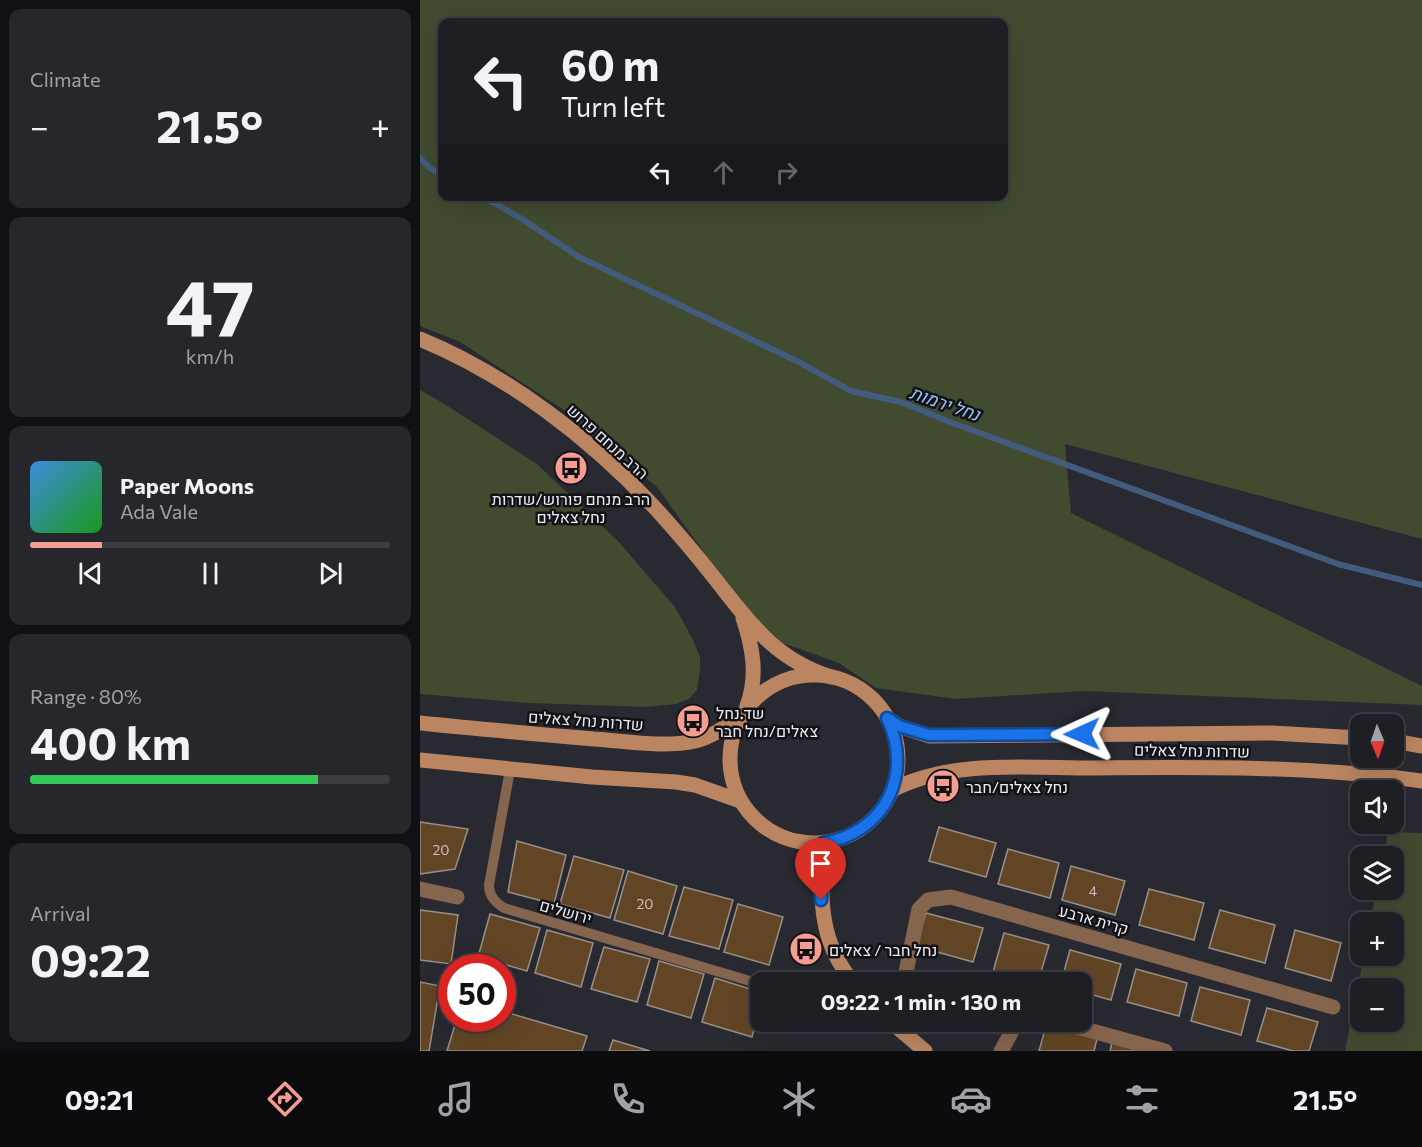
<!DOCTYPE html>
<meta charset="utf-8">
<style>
body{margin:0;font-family:Commissioner,Heebo,sans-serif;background:#26272d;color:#f1f3f6;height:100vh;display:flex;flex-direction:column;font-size:22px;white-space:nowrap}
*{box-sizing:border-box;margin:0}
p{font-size:20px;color:#a1a2a7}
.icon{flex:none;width:33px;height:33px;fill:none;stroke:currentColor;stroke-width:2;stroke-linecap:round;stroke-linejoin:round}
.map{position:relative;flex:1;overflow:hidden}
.details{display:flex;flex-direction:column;gap:9px;padding:9px;background:#101114;width:420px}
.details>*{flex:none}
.banner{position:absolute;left:18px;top:18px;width:570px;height:183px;border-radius:12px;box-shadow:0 6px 24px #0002,0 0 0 2px #3c3d42;background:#1e1f25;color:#f1f3f6;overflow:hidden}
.needle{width:39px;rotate:178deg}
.controls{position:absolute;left:930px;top:714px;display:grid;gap:12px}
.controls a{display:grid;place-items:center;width:54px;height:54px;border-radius:12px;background:#1e1f25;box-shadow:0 6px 24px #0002,0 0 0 2px #3c3d42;font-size:30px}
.speed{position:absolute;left:18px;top:954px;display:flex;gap:12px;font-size:30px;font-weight:700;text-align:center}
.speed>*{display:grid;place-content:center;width:78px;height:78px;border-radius:50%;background:#1e1f25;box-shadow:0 6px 24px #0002,0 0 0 2px #3c3d42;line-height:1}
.speed .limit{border:9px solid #d22;background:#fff;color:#111}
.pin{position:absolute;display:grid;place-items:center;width:51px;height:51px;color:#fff;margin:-62px -26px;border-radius:50% 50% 50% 0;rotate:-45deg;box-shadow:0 0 6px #0007}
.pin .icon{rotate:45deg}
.me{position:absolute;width:66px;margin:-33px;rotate:269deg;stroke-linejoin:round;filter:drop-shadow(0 0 4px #0008)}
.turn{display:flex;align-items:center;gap:21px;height:126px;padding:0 24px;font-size:27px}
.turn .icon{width:78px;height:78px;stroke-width:2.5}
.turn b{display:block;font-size:42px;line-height:51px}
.lanes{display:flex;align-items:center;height:57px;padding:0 24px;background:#0003;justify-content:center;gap:30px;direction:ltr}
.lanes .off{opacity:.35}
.big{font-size:45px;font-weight:700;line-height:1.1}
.details .card{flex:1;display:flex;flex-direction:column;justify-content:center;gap:9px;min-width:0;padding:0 21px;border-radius:12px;background:#26272d}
.details .dial{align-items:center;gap:0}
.dial b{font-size:78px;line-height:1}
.song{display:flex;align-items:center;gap:18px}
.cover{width:72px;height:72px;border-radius:9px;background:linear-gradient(135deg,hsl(210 70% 55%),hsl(120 70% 35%))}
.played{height:6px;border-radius:3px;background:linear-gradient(90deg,#f59c93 20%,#3c3d42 20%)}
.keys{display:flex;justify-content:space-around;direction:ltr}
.heat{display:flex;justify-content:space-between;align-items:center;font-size:33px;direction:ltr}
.charge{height:9px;border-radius:4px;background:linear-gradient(90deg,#34c759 80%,#3c3d42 0)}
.trip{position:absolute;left:330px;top:972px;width:342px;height:60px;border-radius:12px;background:#1e1f25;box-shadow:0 6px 24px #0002,0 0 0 2px #3c3d42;font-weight:700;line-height:60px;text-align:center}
.tabs{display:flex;height:96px;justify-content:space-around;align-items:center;background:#0c0c0f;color:#a1a2a7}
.tabs .icon{width:42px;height:42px}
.tabs .selected{color:#f59c93}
.tabs b{font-size:27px;color:#f1f3f6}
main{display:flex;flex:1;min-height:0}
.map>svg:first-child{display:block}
</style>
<main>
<section class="details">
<div class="card"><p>Climate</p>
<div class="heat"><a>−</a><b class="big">21.5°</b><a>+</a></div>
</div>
<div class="card dial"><b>47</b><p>km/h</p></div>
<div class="card">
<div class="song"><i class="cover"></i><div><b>Paper Moons</b><p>Ada Vale</p></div></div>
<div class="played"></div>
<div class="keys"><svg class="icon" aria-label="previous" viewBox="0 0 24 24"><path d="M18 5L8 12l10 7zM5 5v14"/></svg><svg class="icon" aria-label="pause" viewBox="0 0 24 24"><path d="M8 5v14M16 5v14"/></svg><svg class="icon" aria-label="next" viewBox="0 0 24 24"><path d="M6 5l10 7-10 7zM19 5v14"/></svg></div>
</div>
<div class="card"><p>Range · 80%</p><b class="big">400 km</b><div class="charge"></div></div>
<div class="card"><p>Arrival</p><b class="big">09:22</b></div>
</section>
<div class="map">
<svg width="1002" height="1051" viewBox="0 0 1002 1051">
<rect width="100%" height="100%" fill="#282931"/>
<!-- green -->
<path fill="#404b30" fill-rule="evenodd" d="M 0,0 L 1002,0 L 1002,539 L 645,444 L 651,513 L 1002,686 L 1002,705 L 663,691 L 536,699 L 456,688 L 419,663 L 354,640 L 321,604 L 237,487 L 144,410 L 40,342 L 0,326 ZM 22,22 L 584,22 L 584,196 L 22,196 Z
M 0,390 L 23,403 L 117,464 L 198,541 L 255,607 L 273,640 L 280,657 L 280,670 L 277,690 L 269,699 L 256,704 L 227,707 L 108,703 L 0,694 Z
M 968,832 L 1002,833 L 1002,1051 L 925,1051 L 944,956 L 974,956 L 974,922 L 950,922 L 957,890 L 974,890 L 974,856 L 964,856 ZM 940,988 L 974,988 L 974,1022 L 940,1022 Z"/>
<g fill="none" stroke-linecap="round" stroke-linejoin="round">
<!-- stream -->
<path stroke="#435c7d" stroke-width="6" d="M 0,158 L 10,168 L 22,175
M 62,196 L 102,219 L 159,257 L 377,361 L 431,391 L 481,402 L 535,424 L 918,564 L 1002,585"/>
</g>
<!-- building -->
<path fill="#624525" stroke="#989088" stroke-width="1.5" d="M 0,822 L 48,829 L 35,869 L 0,874 Z
M 519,827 L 576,843 L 566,877 L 509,861 Z
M 97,841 L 146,855 L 134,904 L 88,892 Z
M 588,849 L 639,863 L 630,898 L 578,884 Z
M 154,856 L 204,870 L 190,918 L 140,904 Z
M 651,866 L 705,881 L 695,915 L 642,900 Z
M 208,871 L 257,886 L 243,934 L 194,920 Z
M 264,887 L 313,900 L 299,949 L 249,936 Z
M 729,889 L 784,903 L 774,940 L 719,925 Z
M 318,904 L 363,917 L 349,965 L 304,952 Z
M 0,910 L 38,915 L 31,964 L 0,960 Z
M 800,910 L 855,925 L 845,963 L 789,948 Z
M 506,913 L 563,928 L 553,962 L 496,946 Z
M 70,914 L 120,928 L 107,971 L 58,957 Z
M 127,930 L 173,943 L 161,987 L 115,973 Z
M 875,930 L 921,943 L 911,981 L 865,968 Z
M 584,933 L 629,945 L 618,982 L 573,972 Z
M 184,947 L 230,959 L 217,1002 L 171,989 Z
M 650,950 L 701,964 L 691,1000 L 662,992 L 662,982 L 641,982 Z
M 239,961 L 284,974 L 271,1018 L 227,1005 Z
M 716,969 L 767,983 L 759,1016 L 707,1002 Z
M 295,978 L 340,992 L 340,1007 L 332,1037 L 282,1022 Z
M 0,982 L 20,986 L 9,1051 L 0,1051 Z
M 780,987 L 830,1000 L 821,1035 L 771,1021 Z
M 847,1008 L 898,1022 L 889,1051 L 873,1051 L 837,1041 Z
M 82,1011 L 167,1036 L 162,1051 L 27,1051 L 37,1018 L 82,1018 Z
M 627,1022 L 678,1035 L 674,1051 L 619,1051 Z
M 193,1040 L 230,1051 L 189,1051 Z
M 692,1042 L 726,1051 L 690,1051 Z"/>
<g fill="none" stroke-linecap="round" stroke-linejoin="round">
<!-- lane -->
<path stroke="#86654e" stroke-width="10" d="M 90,770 L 69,885 C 69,896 75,902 84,908 L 340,984"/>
<!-- street -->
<path stroke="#86654e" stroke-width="15" d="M 0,889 L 37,897
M 484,982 L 499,909 L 508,900 L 531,897 L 913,1007
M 639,1022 L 745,1051
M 581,1051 L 597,1022"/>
<!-- secondary -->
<path stroke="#bb8561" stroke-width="15" d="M 0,339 C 89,376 170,438 236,509 C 255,530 274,552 292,575 C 329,621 352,658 411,677
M 323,618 C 333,648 338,676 327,706
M310 759a84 84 0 1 1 168 0a84 84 0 1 1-168 0Z
M 467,718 L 479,726 L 509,736 L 852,733 L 940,738
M 0,723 C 58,729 116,734 174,739 C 206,741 243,748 275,741 C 292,737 306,727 319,716
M 974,741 L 1002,746
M 0,760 L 172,777 L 256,782 L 275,785 L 320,801
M 472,790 C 532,759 608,768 674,768 C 783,767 894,766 1002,781
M 403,843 C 401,895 397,939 433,982
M 471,1022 L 505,1051"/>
</g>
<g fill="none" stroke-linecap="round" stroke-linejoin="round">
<!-- route casing -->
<g stroke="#114b97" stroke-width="15">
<path id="route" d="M 401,900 L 403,843 C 465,833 494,774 467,718 L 479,726 L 509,735 L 662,734"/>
</g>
<!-- route -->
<use href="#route" stroke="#1a73e8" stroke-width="10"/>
</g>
<!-- icons -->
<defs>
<g id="bus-disc" transform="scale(1.725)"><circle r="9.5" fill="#f59c93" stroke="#121216"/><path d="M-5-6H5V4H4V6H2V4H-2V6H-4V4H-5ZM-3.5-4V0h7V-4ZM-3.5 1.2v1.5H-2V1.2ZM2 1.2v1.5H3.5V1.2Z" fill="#111"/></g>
</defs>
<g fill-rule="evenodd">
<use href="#bus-disc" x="151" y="468"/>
<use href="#bus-disc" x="273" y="721"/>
<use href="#bus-disc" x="523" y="786"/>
<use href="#bus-disc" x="386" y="949"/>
</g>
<g text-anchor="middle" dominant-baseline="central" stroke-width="5" stroke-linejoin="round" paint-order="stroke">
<!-- number labels -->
<g font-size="14" fill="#c9c2bf">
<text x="21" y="849">20</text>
<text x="673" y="890">4</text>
<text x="225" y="903">20</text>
</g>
<!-- street labels -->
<g font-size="16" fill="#ebecf2" stroke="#121216">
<text transform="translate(188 441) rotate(42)">הרב מנחם פרוש</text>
<text transform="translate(166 720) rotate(4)">שדרות נחל צאלים</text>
<text transform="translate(772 750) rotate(1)">שדרות נחל צאלים</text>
<text transform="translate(146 911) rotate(16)">ירושלים</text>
<text transform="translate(674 919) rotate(16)">קרית ארבע</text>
</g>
<!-- poi labels -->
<g font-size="16" fill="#ebecf2" stroke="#121216" text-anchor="start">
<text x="151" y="498" text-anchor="middle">הרב מנחם פורוש/שדרות<tspan x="151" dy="18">נחל צאלים</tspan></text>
<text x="296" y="712">שד.נחל<tspan x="296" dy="18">צאלים/נחל חבר</tspan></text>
<text x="546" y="786">נחל צאלים/חבר</text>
<text x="409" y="949">נחל חבר / צאלים</text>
</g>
<!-- water labels -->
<g font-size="18" font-style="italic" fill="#98c3fb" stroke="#121216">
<text transform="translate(525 403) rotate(19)">נחל ירמות</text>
</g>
</g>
</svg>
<div class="controls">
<a><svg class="needle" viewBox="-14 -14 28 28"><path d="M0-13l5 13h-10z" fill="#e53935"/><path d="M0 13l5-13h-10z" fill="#a1a2a7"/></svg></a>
<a><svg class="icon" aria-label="sound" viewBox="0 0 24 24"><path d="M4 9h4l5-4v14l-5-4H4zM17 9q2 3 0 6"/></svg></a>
<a><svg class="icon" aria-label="layers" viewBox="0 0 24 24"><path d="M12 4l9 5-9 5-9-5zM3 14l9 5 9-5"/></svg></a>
<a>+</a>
<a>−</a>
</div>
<div class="speed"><div class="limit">50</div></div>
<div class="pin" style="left:401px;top:900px;background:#d93025"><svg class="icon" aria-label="arrive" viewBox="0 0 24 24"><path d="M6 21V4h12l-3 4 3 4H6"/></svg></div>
<svg class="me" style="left:662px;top:734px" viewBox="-20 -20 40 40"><path d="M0-17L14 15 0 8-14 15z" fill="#1a73e8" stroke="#fff" stroke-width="4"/></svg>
<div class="trip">09:22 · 1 min · 130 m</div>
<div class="banner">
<div class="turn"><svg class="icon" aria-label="left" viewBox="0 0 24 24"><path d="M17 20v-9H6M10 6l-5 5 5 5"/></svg><div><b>60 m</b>Turn left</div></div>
<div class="lanes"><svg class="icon" aria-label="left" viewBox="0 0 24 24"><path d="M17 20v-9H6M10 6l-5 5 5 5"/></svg><svg class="icon off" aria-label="ahead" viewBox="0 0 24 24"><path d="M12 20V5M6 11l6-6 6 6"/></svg><svg class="icon off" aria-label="right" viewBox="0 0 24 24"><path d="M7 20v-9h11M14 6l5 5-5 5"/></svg></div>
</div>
</div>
</main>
<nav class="tabs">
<b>09:21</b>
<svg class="icon selected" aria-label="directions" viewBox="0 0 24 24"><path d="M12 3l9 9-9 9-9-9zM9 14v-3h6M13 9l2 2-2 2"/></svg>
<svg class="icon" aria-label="music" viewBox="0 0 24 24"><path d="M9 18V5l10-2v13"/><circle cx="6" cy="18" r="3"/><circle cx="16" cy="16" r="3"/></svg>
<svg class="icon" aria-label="phone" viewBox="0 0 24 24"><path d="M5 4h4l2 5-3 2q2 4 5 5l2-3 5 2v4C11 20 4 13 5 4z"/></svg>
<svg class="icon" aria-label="climate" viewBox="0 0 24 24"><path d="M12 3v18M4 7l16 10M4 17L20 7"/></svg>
<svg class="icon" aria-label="car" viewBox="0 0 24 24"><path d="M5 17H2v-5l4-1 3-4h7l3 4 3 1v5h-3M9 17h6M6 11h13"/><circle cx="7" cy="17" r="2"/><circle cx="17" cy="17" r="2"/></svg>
<svg class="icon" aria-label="filters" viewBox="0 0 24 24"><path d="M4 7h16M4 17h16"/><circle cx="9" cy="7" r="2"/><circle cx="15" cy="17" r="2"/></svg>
<b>21.5°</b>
</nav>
